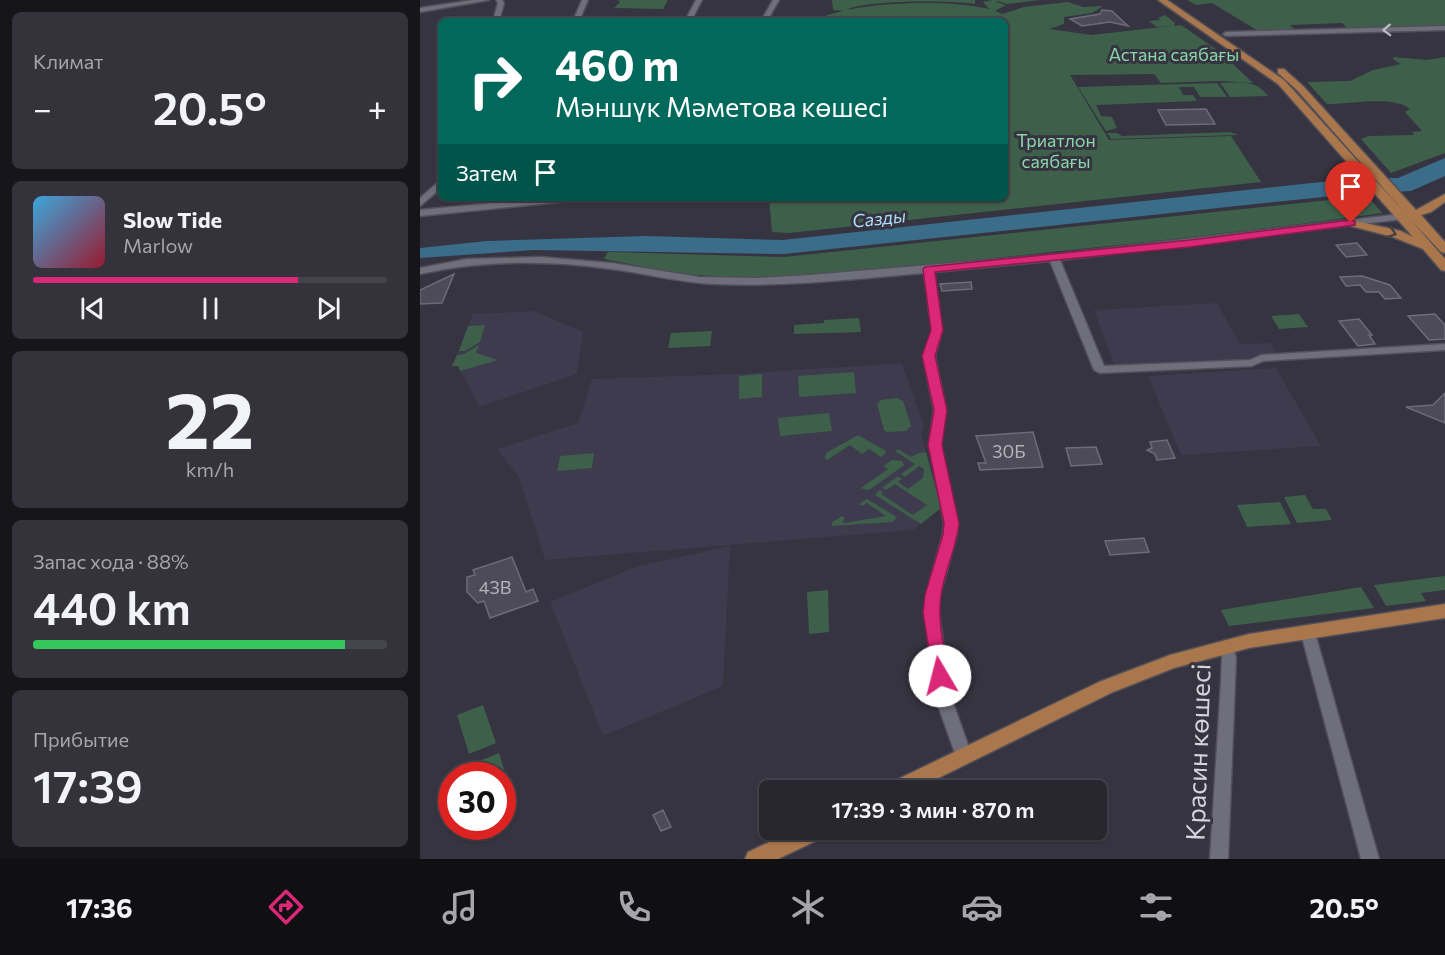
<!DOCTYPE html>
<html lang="ru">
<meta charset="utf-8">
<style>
body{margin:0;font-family:Commissioner,sans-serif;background:#34333c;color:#f1f3f6;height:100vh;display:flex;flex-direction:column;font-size:22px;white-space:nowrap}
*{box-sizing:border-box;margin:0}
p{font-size:20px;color:#a5a5ab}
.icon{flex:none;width:33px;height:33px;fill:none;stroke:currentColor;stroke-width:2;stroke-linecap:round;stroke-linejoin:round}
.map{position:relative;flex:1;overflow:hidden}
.details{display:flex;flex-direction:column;gap:12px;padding:12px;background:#16151a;width:420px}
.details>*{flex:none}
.banner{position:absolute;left:18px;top:18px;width:570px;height:183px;border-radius:9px;box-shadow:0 2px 4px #0004,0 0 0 2px #44444c;background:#00695c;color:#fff;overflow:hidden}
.speed{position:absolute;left:18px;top:762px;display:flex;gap:12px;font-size:30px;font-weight:700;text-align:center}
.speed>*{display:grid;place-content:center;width:78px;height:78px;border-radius:50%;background:#282730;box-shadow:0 2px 4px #0004,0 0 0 2px #44444c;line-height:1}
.speed .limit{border:9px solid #d22;background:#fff;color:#111}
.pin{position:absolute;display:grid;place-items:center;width:51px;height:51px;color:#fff;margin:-62px -26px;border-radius:50% 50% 50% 0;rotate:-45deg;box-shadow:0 0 6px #0007}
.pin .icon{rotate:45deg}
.me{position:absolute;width:66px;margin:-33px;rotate:352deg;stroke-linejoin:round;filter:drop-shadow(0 0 4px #0008)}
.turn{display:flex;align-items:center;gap:21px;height:126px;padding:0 18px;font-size:27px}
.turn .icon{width:78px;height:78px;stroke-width:2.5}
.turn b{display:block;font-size:42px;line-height:51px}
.then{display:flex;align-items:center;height:57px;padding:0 18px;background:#0003;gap:12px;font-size:22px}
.big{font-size:45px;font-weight:600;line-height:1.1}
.details .tile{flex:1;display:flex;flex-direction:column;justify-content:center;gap:9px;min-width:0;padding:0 21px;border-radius:9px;background:#34333c}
.details .dial{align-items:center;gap:0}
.dial b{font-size:78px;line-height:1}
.song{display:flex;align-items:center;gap:18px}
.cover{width:72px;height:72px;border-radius:9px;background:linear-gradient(135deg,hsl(200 70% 55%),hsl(350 70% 35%))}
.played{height:6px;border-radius:3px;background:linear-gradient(90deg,#db2777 75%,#44444c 75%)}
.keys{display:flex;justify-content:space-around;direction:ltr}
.heat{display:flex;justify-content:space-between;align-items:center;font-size:33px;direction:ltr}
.charge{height:9px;border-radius:4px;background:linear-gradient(90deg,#34c759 88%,#44444c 0)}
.trip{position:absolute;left:339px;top:780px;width:348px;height:60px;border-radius:9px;background:#282730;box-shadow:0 2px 4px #0004,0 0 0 2px #44444c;font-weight:600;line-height:60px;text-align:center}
.menu{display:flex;height:96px;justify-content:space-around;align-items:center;background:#101013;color:#a5a5ab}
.menu .icon{width:42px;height:42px}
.menu .active{color:#db2777}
.menu b{font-size:27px;color:#f1f3f6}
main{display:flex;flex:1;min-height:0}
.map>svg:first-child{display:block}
</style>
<main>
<section class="details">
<div class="tile"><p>Климат</p>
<div class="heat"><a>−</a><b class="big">20.5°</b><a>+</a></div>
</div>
<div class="tile">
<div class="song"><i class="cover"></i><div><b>Slow Tide</b><p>Marlow</p></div></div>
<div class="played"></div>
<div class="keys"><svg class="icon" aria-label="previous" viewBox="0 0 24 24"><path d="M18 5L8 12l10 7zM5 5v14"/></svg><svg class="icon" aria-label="pause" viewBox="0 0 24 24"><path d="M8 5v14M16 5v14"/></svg><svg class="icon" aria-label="next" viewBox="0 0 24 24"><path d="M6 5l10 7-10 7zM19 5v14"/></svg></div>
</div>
<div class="tile dial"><b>22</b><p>km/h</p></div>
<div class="tile"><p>Запас хода · 88%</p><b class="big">440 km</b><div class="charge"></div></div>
<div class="tile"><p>Прибытие</p><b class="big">17:39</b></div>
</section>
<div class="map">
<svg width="1025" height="859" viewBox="0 0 1025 859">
<rect width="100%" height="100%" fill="#353440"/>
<!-- built -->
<path fill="#3d3b4d" d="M 797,303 L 820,344 L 850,343 L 857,354 L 838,355 L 828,359 L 695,367 L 674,310 Z
M 114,311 L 163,332 L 157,374 L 59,407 L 38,366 L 32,366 L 53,314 Z
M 482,363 L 504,426 L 501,433 L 521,508 L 493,530 L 125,560 L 99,478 L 77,449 L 158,423 L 172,379 L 315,374 Z
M 856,368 L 901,446 L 761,455 L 728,376 Z
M 310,546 L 303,686 L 183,736 L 130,602 L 218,566 Z"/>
<!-- green -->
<path fill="#3e604b" d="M 198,0 L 248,0 L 243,9 L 194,8 L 200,2 Z
M 412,0 L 555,0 L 555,4 C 530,0 445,0 426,10 C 468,2 529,0 569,9 L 563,2 L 573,0 L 621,0 L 587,4 L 577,1 L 576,2 L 586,5 L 575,11 L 582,14 L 604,7 L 648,2 L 663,7 L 683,6 L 672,13 L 644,17 L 644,24 L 629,29 L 672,35 L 751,26 L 737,27 L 729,21 L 741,20 L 738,18 L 745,15 L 755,23 L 754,26 L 761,25 L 800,52 L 833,83 L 799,81 L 741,83 L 734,74 L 650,75 L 689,140 L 811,136 L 841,182 L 369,233 L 352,232 L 349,198 L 585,198 L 585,21 L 399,21 L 407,15 L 423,11 L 413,10 Z
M 767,0 L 1025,0 L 1025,27 L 928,29 L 922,23 L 870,25 L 876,31 L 840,32 L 792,3 L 776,5 Z
M 973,57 L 1007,60 L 1025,57 L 1025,153 L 971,173 L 941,139 L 949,136 L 994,135 L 992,132 L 1002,131 L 985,112 L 990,109 C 975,95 928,104 907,104 L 887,82 L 930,81 L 953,70 L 981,64 L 974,60 Z
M 797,83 L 807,97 L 780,97 L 774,87 L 759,87 L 763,95 L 773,95 L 777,101 L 676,105 L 681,116 L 692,117 L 697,128 L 686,131 L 658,87 Z
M 800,83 C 819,83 836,79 848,96 L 810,97 Z
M 810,132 L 818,135 L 691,139 L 687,133 L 697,133 L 702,136 Z
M 919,199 L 950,199 L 962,213 C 836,231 711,244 584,257 C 493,266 401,279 309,277 C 267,276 225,267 184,259 L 188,252 L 364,257 Z
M 879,314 L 888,327 L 859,329 L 851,316 Z
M 439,318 L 441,332 L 374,334 L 374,325 L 404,323 L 404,320 Z
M 65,325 L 60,342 L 45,351 L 39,351 L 48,326 Z
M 292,331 L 290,346 L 248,348 L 251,333 Z
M 59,345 L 56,353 L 78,360 L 40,371 L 38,366 L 32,366 L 37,355 L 44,354 Z
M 434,372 L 436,393 L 379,397 L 378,376 Z
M 342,374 L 342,397 L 319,399 L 319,376 Z
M 477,398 L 483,401 L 491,426 L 486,431 L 467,432 L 464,430 L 457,404 L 461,400 Z
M 409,413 L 412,431 L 360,436 L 358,418 Z
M 438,435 L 466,451 L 465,454 L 461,457 L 449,449 L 442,454 L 430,445 L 407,460 L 405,458 L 406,453 Z
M 478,449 L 491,457 L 499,453 L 506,452 L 521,508 L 501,524 L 455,495 L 459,490 L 463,492 L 461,494 L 493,515 L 507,505 L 475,484 L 466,490 L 462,488 L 478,476 L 482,479 L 478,482 L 488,489 L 503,478 L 504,469 L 499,466 L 485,477 L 481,474 L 495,464 L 475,451 Z
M 174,453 L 172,468 L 137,471 L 140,456 Z
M 472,460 L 482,461 L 484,465 L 451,489 L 446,490 L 441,488 L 468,469 L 463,466 Z
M 885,495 L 893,509 L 906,509 L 912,520 L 877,523 L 864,497 Z
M 447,499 L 475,516 L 476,519 L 472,522 L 412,526 L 412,522 L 422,516 L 425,518 L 422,522 L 425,523 L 466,516 L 447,503 L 442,506 L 439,504 Z
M 860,502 L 871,524 L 827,527 L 817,505 Z
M 1025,576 L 1025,590 L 1001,593 L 1006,601 L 966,606 L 954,585 Z
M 941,587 L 954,608 L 809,626 L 801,610 Z
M 408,590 L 409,632 L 389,634 L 387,592 Z
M 63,705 L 76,743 L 49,754 L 37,715 Z
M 79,753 L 95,805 L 83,811 L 82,776 L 44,775 L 42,768 Z"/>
<!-- water -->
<path fill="#3b6d8a" d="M 1025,158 L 1025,176 L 991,191 L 912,196 L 364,254 L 114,250 L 0,258 L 0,248 L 67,241 L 226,236 L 363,240 L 863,186 L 941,178 L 978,178 Z"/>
<!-- building -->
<path fill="#4d4b58" stroke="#6c6b78" stroke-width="1.5" d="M 682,10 L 692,11 L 708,26 L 690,22 L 662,26 L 650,19 L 680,14 Z
M 786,109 L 795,124 L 746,125 L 738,110 Z
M 937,243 L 947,255 L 926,257 L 916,245 Z
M 34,274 L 22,303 L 0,304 L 0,290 Z
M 942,276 L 970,285 L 981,298 L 965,299 L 959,292 L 946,292 L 940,285 L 926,286 L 920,277 Z
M 551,282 L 552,289 L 522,291 L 520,284 Z
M 1015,314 L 1025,325 L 1025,339 L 1009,340 L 988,316 Z
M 939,319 L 952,335 L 949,335 L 955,344 L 938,346 L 919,321 Z
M 1025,393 L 1025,423 L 986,407 L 1013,405 Z
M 613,432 L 623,467 L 560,470 L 558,463 L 566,463 L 556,436 Z
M 747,440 L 755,458 L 737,460 L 735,454 L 727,450 L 732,448 L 730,442 Z
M 676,447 L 682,464 L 651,466 L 646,448 Z
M 724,538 L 729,552 L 690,555 L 685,541 Z
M 92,557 L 106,592 L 113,589 L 118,601 L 70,618 L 64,601 L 58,603 L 47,592 L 47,577 L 55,575 L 53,570 Z
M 243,810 L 251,827 L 241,831 L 233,815 Z"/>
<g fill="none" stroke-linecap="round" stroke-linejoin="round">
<!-- minor casing -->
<g stroke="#514f59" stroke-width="3">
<path id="minor" d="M 53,0 L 69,0 L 0,12 L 0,8 Z
M 76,0 L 82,0 L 84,3 L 79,21 L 73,21 L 78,3 Z
M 162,0 L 168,0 L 159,21 L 153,21 Z
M 276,0 L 282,0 L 271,21 L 265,21 Z
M 353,0 L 359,0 L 347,21 L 341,21 Z
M 1025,26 L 1025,30 L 806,36 L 803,34 L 806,32 Z
M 21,180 L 21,188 L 0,206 L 0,198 Z
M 123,198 L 154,198 L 150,201 L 0,216 L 0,210 Z
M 981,214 L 984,215 L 984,219 L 640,260 L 684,366 L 830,360 L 841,355 L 1025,344 L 1025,350 L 843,361 L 832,366 L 680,373 L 674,370 L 630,261 L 514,272 L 522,330 L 515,356 L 526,410 L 521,445 L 538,523 L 537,534 L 520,595 L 519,613 L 531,697 L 552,756 L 550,761 L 544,763 L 538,761 L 536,756 L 515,697 L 505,613 L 506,595 L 523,534 L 524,523 L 509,445 L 514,410 L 503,356 L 512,330 L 504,273 C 435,279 364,287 295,284 C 260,283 225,273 191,269 C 127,260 63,260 0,274 L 0,268 L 47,259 L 120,257 L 192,263 L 280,277 L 337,278 L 390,275 L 638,254 Z
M 888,627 L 893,629 L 895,633 L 959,859 L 941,859 L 881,633 L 883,629 Z
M 806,640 L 811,642 L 816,657 L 808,859 L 790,859 L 801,682 L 802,657 L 799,646 L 801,642 Z"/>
</g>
<!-- major casing -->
<g stroke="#514f59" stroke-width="3">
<path id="major" d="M 738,0 L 747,0 L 864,80 L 985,213 L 877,90 L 858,73 L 858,69 L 864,69 L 883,86 L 996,210 L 1025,194 L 1025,202 L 1011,212 L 1001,215 L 1025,242 L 1025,253 L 1021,252 L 990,219 L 1025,259 L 1025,271 L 1021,270 L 1003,249 L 973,237 L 927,225 L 927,221 L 931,220 L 981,231 L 993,237 L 858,84 Z
M 1025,604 L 1025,618 L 829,648 L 754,668 L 693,692 L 494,790 L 465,790 L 468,784 L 679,682 L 750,655 L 829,634 Z
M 375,830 L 407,830 L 404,837 L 358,859 L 325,859 L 328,852 Z"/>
</g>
<!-- minor -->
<use href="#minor" fill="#6f6e7b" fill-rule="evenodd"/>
<!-- major -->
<use href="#major" fill="#aa764b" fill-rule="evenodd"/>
</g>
<!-- one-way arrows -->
<defs><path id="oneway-chevron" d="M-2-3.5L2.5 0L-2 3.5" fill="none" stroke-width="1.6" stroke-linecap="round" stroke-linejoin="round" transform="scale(1.5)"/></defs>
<use stroke="#bcbac4" href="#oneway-chevron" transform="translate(967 30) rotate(178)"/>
<use stroke="#473e42" href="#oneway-chevron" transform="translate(972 233) rotate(18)"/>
<!-- route -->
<path fill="#db2777" stroke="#8e194d" stroke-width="1.5" d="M 931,220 L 935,221 L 935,225 L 770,247 L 515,272 L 523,330 L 515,356 L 527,410 L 522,445 L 539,523 C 537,548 524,571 521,596 C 517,622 525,651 529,676 L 526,681 L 520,683 L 514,681 L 503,613 L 505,595 L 523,534 L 524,523 L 508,445 L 514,410 L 502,356 L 511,330 L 503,269 L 505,267 L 770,240 Z"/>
<g text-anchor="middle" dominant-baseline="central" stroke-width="6" stroke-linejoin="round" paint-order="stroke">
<!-- far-park labels -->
<g font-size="18" fill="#8ad6a8" stroke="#353440">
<text x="754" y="54">Астана саябағы</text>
<text x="636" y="140">Триатлон<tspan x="636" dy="21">саябағы</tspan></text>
</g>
<!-- far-water labels -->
<g font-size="18" font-style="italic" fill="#aedbf6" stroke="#353440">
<text transform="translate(459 218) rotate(-6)">Сазды</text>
</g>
<!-- number labels -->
<g font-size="18" fill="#b3b2bb">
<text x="589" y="451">30Б</text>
<text x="75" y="587">43В</text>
</g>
<!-- near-street labels -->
<g font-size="26" fill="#d5d4dc" stroke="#353440">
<text transform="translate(777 752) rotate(-88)">Красин көшесі</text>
</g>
</g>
</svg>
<div class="speed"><div class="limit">30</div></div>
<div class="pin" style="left:931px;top:223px;background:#d93025"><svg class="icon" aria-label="arrive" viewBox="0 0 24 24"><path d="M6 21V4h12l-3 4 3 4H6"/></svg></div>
<svg class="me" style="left:520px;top:676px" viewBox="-20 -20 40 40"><circle r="19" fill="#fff"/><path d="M0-13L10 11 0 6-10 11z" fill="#db2777"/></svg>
<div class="trip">17:39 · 3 мин · 870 m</div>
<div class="banner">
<div class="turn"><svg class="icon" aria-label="right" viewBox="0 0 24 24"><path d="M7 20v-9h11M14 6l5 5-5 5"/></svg><div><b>460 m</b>Мәншүк Мәметова көшесі</div></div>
<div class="then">Затем<svg class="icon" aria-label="arrive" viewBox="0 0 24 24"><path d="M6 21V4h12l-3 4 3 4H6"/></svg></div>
</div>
</div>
</main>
<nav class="menu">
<b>17:36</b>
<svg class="icon active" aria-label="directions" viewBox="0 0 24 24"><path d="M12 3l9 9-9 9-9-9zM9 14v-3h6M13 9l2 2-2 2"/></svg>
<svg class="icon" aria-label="music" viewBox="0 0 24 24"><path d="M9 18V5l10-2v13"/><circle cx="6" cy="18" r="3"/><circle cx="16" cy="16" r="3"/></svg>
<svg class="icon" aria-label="phone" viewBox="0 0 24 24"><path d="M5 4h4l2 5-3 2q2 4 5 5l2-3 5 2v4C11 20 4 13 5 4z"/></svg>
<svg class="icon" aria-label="climate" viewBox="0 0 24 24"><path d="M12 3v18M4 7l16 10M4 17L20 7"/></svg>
<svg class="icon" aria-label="car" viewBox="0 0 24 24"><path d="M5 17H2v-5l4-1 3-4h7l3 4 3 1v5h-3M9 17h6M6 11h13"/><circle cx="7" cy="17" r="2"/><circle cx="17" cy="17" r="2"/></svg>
<svg class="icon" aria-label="filters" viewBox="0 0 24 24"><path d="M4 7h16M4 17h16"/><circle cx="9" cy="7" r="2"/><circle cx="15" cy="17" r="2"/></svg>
<b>20.5°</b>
</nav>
